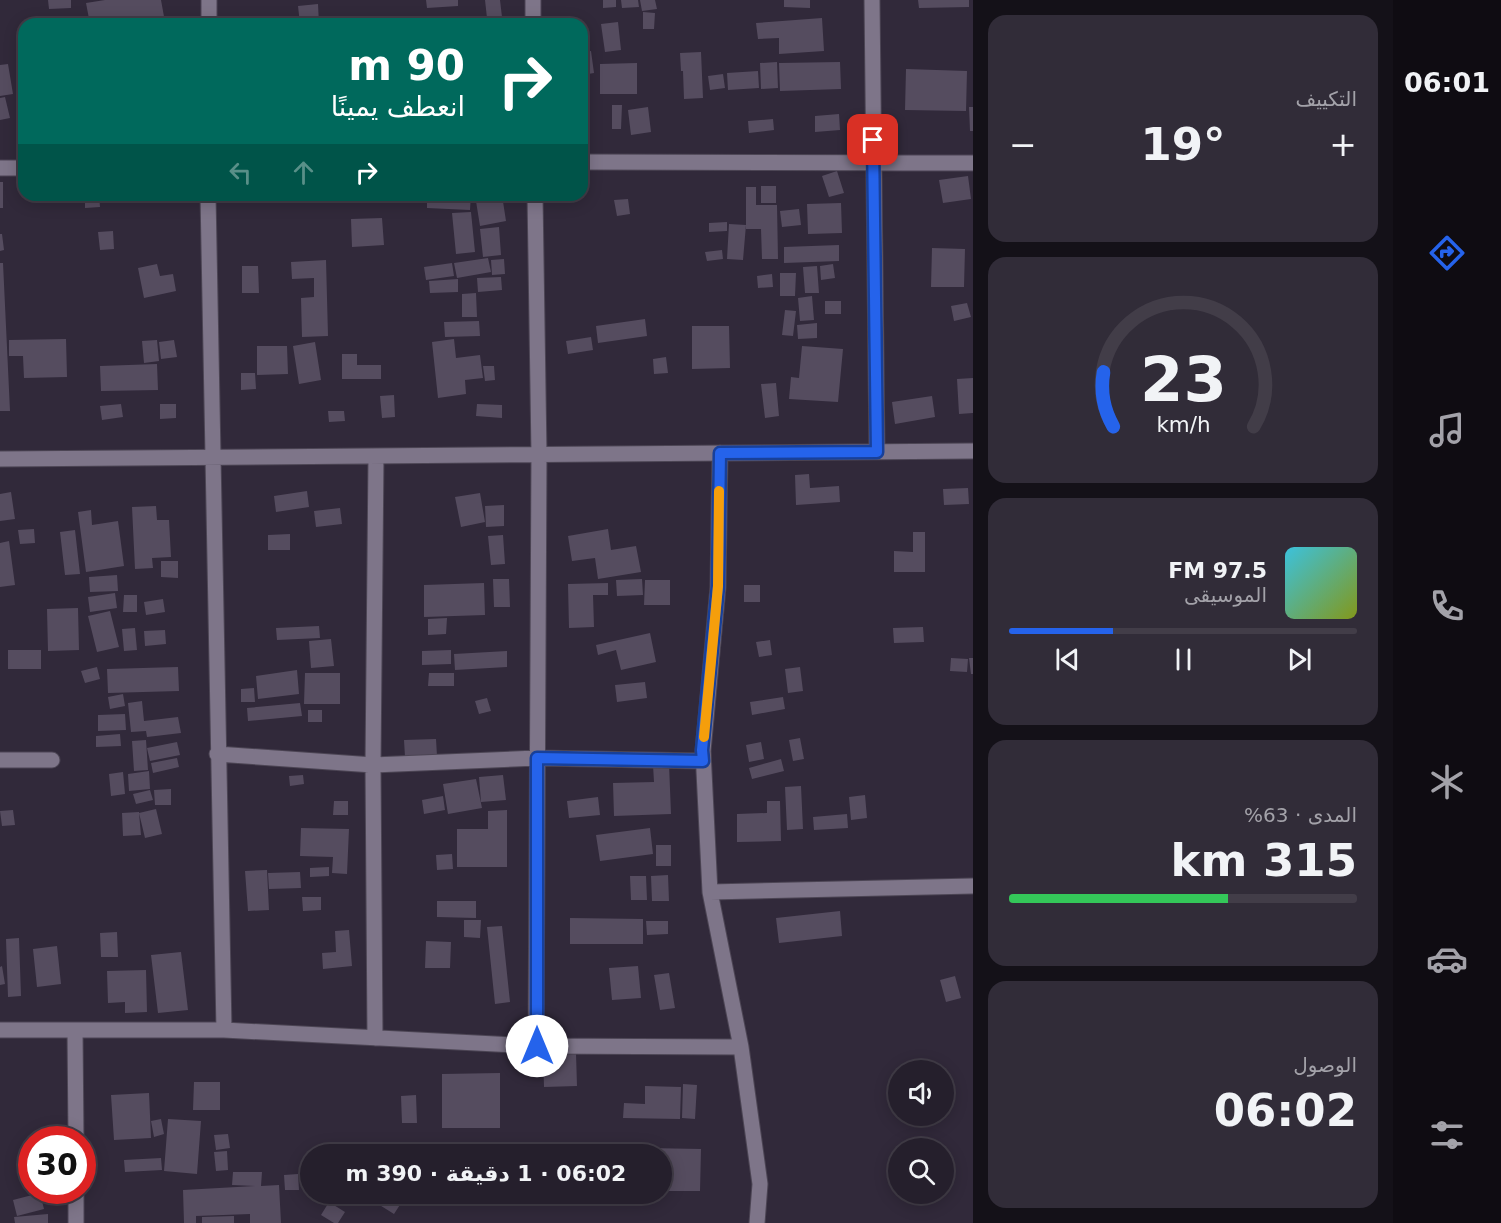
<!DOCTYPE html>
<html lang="ar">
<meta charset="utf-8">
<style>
body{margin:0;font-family:"DejaVu Sans","Noto Sans Arabic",sans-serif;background:#312c38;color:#f1f3f6;direction:rtl;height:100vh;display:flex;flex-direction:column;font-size:22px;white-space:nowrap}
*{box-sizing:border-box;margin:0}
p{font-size:20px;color:#a3a2a9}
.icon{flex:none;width:33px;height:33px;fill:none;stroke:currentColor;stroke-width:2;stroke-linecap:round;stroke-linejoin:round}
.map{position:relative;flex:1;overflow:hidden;direction:ltr}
.details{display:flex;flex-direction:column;gap:15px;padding:15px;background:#141118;width:420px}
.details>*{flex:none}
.guide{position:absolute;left:18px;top:18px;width:570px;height:183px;border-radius:18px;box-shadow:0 3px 15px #0003,0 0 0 2px #423d48;direction:rtl;background:#00695c;color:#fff;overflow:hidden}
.tools{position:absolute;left:888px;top:1060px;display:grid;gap:12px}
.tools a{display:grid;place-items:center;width:66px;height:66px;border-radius:50%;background:#251f2c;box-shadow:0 3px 15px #0003,0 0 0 2px #423d48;font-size:30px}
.speed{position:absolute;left:18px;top:1126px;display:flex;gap:12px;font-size:30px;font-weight:700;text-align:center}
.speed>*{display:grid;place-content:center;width:78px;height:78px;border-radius:50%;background:#251f2c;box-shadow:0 3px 15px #0003,0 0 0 2px #423d48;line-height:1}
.speed .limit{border:9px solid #d22;background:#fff;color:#111}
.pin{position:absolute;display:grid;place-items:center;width:51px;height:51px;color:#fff;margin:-26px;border-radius:12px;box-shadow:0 3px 9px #0006}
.me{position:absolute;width:66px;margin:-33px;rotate:0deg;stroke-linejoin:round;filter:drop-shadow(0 0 4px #0008)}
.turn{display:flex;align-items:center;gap:21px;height:126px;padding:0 24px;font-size:27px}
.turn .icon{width:78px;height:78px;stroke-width:2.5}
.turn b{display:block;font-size:42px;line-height:51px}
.lanes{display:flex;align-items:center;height:57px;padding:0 24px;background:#0003;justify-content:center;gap:30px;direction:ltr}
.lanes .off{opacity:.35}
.big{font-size:45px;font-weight:800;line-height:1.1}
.details .card{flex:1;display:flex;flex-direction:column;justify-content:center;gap:9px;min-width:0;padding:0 21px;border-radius:18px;background:#312c38}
.details .dial{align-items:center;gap:0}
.dial svg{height:156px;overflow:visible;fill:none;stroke:#423d48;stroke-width:7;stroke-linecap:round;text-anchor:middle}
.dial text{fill:#f1f3f6;stroke:none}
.song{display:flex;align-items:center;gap:18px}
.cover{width:72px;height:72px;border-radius:9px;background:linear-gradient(135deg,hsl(190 70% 55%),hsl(70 70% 35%))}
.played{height:6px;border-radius:3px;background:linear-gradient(90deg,#2563eb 30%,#423d48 30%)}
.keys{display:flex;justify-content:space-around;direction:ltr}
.heat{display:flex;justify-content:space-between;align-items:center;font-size:33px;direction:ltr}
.charge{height:9px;border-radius:4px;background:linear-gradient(90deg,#34c759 63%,#423d48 0)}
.trip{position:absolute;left:300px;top:1144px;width:372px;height:60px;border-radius:30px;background:#251f2c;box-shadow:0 3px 15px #0003,0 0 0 2px #423d48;font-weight:800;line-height:60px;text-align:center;direction:rtl}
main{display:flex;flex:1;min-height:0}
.dock{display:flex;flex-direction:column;width:108px;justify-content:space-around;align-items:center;background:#0f0c12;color:#a3a2a9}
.dock .icon{width:42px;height:42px}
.dock .current{color:#2563eb}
.dock b{font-size:27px;color:#f1f3f6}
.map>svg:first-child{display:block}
</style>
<main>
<nav class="dock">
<b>06:01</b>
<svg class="icon current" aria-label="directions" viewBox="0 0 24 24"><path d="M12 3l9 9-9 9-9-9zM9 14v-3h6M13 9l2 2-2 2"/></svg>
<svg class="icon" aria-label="music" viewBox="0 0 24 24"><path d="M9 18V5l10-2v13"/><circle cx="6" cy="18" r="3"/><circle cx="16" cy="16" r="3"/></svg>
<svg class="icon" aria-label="phone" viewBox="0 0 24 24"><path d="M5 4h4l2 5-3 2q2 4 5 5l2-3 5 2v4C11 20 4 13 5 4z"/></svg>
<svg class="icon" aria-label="climate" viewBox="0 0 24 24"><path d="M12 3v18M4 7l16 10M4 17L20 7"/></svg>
<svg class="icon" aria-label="car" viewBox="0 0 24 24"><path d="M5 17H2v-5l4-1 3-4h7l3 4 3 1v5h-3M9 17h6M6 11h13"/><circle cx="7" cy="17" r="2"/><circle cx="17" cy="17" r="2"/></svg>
<svg class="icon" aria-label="filters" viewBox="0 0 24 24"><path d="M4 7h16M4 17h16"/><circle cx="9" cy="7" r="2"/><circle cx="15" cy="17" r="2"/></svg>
</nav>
<section class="details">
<div class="card"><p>التكييف</p>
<div class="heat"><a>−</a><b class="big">19°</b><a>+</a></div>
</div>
<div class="card dial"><svg viewBox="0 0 100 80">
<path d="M14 69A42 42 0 1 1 86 69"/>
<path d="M14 69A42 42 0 0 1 9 41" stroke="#2563eb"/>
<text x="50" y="56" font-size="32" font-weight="700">23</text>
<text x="50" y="72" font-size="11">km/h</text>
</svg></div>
<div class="card">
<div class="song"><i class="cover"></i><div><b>97.5 FM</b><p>الموسيقى</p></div></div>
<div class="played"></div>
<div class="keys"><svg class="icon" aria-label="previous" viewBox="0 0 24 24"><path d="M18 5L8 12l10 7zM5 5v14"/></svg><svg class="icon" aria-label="pause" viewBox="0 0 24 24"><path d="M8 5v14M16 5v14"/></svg><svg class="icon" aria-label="next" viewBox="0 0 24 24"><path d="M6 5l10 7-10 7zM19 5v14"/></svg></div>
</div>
<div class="card"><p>المدى · 63%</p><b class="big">315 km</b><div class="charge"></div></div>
<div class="card"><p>الوصول</p><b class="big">06:02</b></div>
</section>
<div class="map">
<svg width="973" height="1223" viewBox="0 0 973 1223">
<rect width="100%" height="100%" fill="#31293a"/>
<!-- building -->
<path fill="#554c5f" d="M 48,0 L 71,0 L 71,8 L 49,9 Z
M 105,0 L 161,0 L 165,22 L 152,24 L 90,24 L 86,3 Z
M 426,0 L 458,0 L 458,6 L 427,8 Z
M 485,0 L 500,0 L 502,17 L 487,18 Z
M 603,0 L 616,0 L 616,7 L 603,8 Z
M 621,0 L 638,0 L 639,7 L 622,8 Z
M 640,0 L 655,0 L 657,9 L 642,11 Z
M 784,0 L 810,0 L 810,8 L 784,7 Z
M 918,0 L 969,0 L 969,7 L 919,8 Z
M 318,4 L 319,24 L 300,24 L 298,6 Z
M 643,12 L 655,13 L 654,29 L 643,29 Z
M 822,18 L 824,51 L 779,54 L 779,38 L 758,39 L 756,23 Z
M 445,20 L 446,24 L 426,24 L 425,21 Z
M 618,22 L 621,50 L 605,52 L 601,24 Z
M 591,51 L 594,73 L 582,75 L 582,52 Z
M 701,52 L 703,98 L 684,99 L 683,71 L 681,71 L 680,53 Z
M 777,62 L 778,88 L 761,89 L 760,63 Z
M 840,62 L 841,89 L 780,91 L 779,63 Z
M 637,63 L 637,94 L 600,94 L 600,64 Z
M 8,64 L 13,94 L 0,96 L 0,65 Z
M 906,69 L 967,71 L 966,111 L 905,110 Z
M 758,71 L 759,88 L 728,90 L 727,73 Z
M 723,74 L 725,88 L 710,90 L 708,76 Z
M 5,97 L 10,118 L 0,120 L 0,98 Z
M 612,105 L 622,105 L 621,129 L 612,129 Z
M 648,107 L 651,132 L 631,135 L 628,110 Z
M 969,107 L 973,107 L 973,131 L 970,131 Z
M 839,114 L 840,130 L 815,132 L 815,116 Z
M 773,119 L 774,130 L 749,133 L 748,121 Z
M 837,171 L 844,193 L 829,197 L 822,176 Z
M 968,176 L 971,199 L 943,203 L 939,180 Z
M 0,182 L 3,182 L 3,208 L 0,208 Z
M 761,186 L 776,186 L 776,203 L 761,203 Z
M 746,187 L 756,187 L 756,205 L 777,205 L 778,259 L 762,259 L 761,229 L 746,229 Z
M 85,195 L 99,195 L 100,207 L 85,208 Z
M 427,195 L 471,195 L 470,210 L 427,208 Z
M 475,195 L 502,195 L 506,221 L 480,226 Z
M 628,199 L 630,214 L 617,216 L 614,200 Z
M 841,203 L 842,233 L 808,234 L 807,204 Z
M 799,209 L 801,225 L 782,227 L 780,211 Z
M 471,212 L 475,252 L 456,254 L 452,213 Z
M 382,218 L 384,245 L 352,247 L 351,219 Z
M 727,222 L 727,231 L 709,232 L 709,223 Z
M 729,224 L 746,225 L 743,260 L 727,259 Z
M 499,227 L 501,255 L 483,257 L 480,229 Z
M 113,231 L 114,249 L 100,250 L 98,232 Z
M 0,234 L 2,234 L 4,250 L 0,251 Z
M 839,245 L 839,261 L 784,263 L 784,247 Z
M 932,248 L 965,249 L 964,287 L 931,287 Z
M 722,250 L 723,259 L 707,261 L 705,252 Z
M 488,258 L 491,272 L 457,278 L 454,263 Z
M 504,259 L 505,274 L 492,275 L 491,260 Z
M 326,260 L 328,336 L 302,337 L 301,298 L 314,297 L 314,278 L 292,279 L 291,262 Z
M 0,263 L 3,263 L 10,411 L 0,411 Z
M 452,263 L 454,276 L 426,280 L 424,267 Z
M 157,264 L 160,276 L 173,274 L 176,291 L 144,298 L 138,268 Z
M 833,264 L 835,278 L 821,280 L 820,266 Z
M 242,266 L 258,266 L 259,293 L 242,293 Z
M 817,266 L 819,293 L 805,293 L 803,267 Z
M 780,273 L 796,273 L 795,296 L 780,296 Z
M 772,274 L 773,287 L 758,288 L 757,276 Z
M 501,277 L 502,290 L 478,292 L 477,278 Z
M 458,279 L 458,292 L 430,293 L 429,281 Z
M 476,293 L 477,317 L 462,317 L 462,294 Z
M 812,296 L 814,320 L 800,321 L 798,298 Z
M 825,301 L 841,301 L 841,314 L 825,314 Z
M 967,303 L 971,317 L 954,321 L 951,306 Z
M 785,310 L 796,311 L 793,336 L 782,335 Z
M 645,319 L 647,336 L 598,343 L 596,326 Z
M 479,321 L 480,336 L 445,337 L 444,322 Z
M 817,323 L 817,338 L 798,339 L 797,325 Z
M 692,326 L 729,326 L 730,368 L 692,369 Z
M 591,337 L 593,350 L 568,354 L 566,341 Z
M 66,339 L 67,377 L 24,378 L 23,356 L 9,356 L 9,340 Z
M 454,339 L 456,358 L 480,355 L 483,378 L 465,380 L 466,394 L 438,398 L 432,342 Z
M 157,340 L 159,361 L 144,363 L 142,341 Z
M 174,340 L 177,357 L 161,359 L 159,342 Z
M 315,342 L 321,380 L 299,384 L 293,346 Z
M 257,346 L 287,346 L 288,374 L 257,375 Z
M 802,346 L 843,349 L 838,402 L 789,399 L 791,377 L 799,378 Z
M 342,354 L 357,354 L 357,365 L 381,365 L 381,379 L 342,379 Z
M 666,357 L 668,373 L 654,374 L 653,359 Z
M 157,364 L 158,390 L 101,391 L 100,366 Z
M 483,366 L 494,366 L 495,380 L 485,381 Z
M 241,373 L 255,373 L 256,389 L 241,390 Z
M 973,378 L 973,413 L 959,414 L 957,379 Z
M 776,383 L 779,416 L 765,418 L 761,384 Z
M 394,395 L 395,417 L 382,418 L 380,396 Z
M 932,396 L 935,417 L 895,424 L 892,402 Z
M 121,404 L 123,417 L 102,420 L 100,406 Z
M 160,404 L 176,404 L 176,418 L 160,419 Z
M 477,404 L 502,405 L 502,418 L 476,416 Z
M 328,411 L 344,411 L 345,421 L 329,422 Z
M 809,474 L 810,488 L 839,486 L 840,502 L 796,505 L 795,475 Z
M 968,488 L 969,504 L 944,505 L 943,489 Z
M 307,491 L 309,507 L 276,512 L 274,496 Z
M 11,492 L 15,519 L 0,521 L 0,494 Z
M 480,493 L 485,522 L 461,527 L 455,497 Z
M 504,505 L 504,526 L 486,527 L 485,506 Z
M 156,506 L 157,520 L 169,520 L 171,557 L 152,558 L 153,568 L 135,569 L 132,507 Z
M 340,508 L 342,524 L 316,527 L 314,511 Z
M 91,510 L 92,525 L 118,521 L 124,566 L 86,572 L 78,512 Z
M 34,529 L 35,543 L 20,544 L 18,530 Z
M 608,529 L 611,550 L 636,546 L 641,572 L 598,579 L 595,558 L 572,561 L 568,536 Z
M 75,530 L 80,574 L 65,575 L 60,532 Z
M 913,532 L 925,532 L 925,572 L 894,572 L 894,551 L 913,552 Z
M 290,534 L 290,550 L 268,550 L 268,535 Z
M 503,535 L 505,564 L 491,565 L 488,536 Z
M 9,541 L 15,585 L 0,587 L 0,543 Z
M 161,561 L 178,561 L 178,578 L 161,577 Z
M 117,575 L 118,591 L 90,592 L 89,577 Z
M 493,579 L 509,579 L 510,607 L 494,607 Z
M 642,579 L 643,595 L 617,596 L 616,580 Z
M 645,580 L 670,580 L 670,605 L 644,605 Z
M 484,583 L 485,615 L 424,617 L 424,585 Z
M 608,583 L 608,595 L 593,595 L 594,627 L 569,628 L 568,584 Z
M 744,585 L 760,585 L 760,602 L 744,602 Z
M 115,593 L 117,608 L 90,612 L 88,597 Z
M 124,595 L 137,595 L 137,612 L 123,612 Z
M 163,599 L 165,612 L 146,615 L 144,602 Z
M 78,608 L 79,650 L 48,651 L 47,609 Z
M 110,611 L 119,647 L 97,652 L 88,616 Z
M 447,618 L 446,634 L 428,635 L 428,619 Z
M 319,626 L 320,638 L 277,640 L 276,628 Z
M 923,627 L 924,642 L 894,643 L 893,628 Z
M 135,628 L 137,650 L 124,651 L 122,629 Z
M 165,630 L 166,644 L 145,646 L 144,631 Z
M 650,633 L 656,662 L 621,670 L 616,650 L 598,655 L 596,645 Z
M 331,639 L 334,666 L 311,668 L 309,641 Z
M 770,640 L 772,655 L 759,657 L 756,642 Z
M 8,650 L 41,650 L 41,669 L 8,669 Z
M 451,650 L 451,664 L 422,665 L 422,651 Z
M 507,651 L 507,667 L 455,670 L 454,654 Z
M 951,658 L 968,659 L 967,672 L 950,671 Z
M 969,658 L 973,658 L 973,674 L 971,674 Z
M 97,667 L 100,679 L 85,683 L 81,671 Z
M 178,667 L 179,691 L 108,693 L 107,669 Z
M 800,667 L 803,691 L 788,693 L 785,669 Z
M 297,670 L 299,694 L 258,699 L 256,676 Z
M 305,673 L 340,673 L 340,704 L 304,704 Z
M 429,673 L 454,673 L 454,686 L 428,686 Z
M 645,682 L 647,698 L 617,702 L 615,685 Z
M 254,688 L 255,702 L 241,702 L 241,689 Z
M 123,694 L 125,706 L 110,709 L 108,697 Z
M 783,697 L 785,709 L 752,715 L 750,702 Z
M 487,698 L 491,711 L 479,714 L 475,701 Z
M 142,701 L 144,721 L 178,717 L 181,733 L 147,737 L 146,731 L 131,732 L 128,703 Z
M 300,703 L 302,716 L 248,721 L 247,708 Z
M 308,710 L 322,710 L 322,722 L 308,722 Z
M 125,714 L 126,730 L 98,731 L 98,715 Z
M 120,734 L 121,746 L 96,747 L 96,736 Z
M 800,738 L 804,759 L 793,761 L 789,740 Z
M 436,739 L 437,756 L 405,757 L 404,740 Z
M 146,740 L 148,770 L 134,771 L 132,741 Z
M 177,742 L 180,755 L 150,761 L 147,748 Z
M 761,742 L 764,759 L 749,762 L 746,745 Z
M 177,758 L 179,767 L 153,773 L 151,763 Z
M 781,759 L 784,771 L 752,779 L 749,768 Z
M 669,764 L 671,814 L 614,816 L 613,783 L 654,782 L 653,765 Z
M 149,771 L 150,789 L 129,791 L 128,774 Z
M 123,772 L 125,794 L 111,796 L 109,774 Z
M 303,775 L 304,784 L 290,786 L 289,776 Z
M 503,775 L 506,800 L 481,802 L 479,777 Z
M 476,779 L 482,808 L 448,814 L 443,784 Z
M 801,786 L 803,829 L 787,830 L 785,787 Z
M 171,789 L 171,805 L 155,805 L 154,790 Z
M 150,790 L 153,800 L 136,804 L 133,794 Z
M 865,795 L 867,818 L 851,820 L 849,797 Z
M 443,796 L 445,810 L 424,814 L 422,800 Z
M 598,797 L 600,815 L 569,818 L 567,801 Z
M 334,801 L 348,801 L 348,815 L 333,815 Z
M 767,801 L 780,801 L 781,841 L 737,842 L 737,814 L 767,813 Z
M 156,809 L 162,834 L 145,838 L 139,813 L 141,835 L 123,836 L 122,813 L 139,812 L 139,813 Z
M 13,810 L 15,825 L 2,826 L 0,811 Z
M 507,810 L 507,867 L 457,867 L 457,829 L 488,829 L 488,811 Z
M 847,814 L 848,828 L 814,830 L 813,817 Z
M 301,828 L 349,829 L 347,874 L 332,873 L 333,857 L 300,856 Z
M 650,828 L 653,854 L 600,861 L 596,835 Z
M 656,845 L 671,845 L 671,866 L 656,866 Z
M 452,854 L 453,869 L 437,870 L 436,855 Z
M 329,867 L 329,876 L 310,877 L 310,868 Z
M 267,870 L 269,910 L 248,911 L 245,871 Z
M 300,872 L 301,888 L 269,889 L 268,873 Z
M 668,875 L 669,901 L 652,901 L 651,876 Z
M 630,876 L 646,876 L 647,900 L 631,900 Z
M 302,897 L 321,897 L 321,910 L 303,911 Z
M 437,901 L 476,901 L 476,918 L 437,917 Z
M 840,911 L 842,936 L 779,943 L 776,918 Z
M 570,918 L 643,919 L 643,944 L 570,944 Z
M 464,920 L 481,920 L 480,938 L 464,937 Z
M 646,921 L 668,921 L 668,934 L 647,935 Z
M 502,926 L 510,1002 L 495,1004 L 487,927 Z
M 349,930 L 352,966 L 323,969 L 322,953 L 336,952 L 335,931 Z
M 117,932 L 118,957 L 101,957 L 100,933 Z
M 19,938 L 21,996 L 8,997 L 6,939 Z
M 426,941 L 451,942 L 450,968 L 425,968 Z
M 57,946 L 61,984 L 37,987 L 33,949 Z
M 181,952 L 188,1010 L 158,1013 L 151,955 Z
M 2,966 L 5,984 L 0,985 L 0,967 Z
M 638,966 L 641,998 L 612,1000 L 609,968 Z
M 146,970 L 147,1012 L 125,1013 L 125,1002 L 108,1003 L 107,971 Z
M 669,973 L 675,1008 L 660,1010 L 654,975 Z
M 955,976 L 961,998 L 946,1002 L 940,980 Z
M 576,1053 L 577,1086 L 544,1087 L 543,1054 Z
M 500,1073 L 500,1128 L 442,1128 L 442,1074 Z
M 194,1082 L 220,1082 L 220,1110 L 193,1110 Z
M 683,1084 L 697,1085 L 695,1119 L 682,1118 Z
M 645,1086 L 681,1087 L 680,1119 L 623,1118 L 624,1103 L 645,1104 Z
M 149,1093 L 151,1138 L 114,1140 L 111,1095 Z
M 416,1095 L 417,1123 L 402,1123 L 401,1096 Z
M 161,1119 L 164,1134 L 154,1137 L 151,1121 Z
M 168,1119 L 201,1121 L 197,1174 L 164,1171 Z
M 228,1134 L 230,1148 L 216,1150 L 214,1135 Z
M 595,1145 L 596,1155 L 555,1155 L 554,1150 Z
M 647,1148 L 701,1149 L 700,1191 L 662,1191 L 662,1155 L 646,1155 Z
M 227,1151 L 228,1170 L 216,1171 L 214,1152 Z
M 161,1158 L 162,1170 L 125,1172 L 124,1160 Z
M 233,1172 L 262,1172 L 261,1186 L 279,1185 L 281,1223 L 250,1223 L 250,1214 L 196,1216 L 196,1223 L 184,1223 L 183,1190 L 255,1186 L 232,1185 Z
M 298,1174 L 299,1190 L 285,1190 L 284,1175 Z
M 40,1193 L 44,1209 L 17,1216 L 13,1200 Z
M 362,1194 L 407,1194 L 394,1214 Z
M 329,1202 L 345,1212 L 338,1223 L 334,1223 L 321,1215 Z
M 48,1214 L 48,1223 L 15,1223 L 14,1217 Z
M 234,1216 L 234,1223 L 202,1223 L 202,1217 Z"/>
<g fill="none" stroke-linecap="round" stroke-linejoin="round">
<!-- street casing -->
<g stroke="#4c4554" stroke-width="17">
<path id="street" d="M 533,0 L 533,24
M 872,0 L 877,452
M 209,24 L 209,0
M 582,162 L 973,163
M 0,168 L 24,168
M 208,195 L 224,1030
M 535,195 L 539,454 L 536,1046
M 720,453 L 718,587 L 703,751 L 710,892 L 741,1047 L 760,1184 L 757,1223
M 0,459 L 973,451
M 217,754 L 373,765 L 537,758 L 703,761
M 0,760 L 52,760
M 710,892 L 973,886
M 0,1030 L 224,1030 L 536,1046 L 741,1047
M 75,1030 L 76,1140
M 375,1038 L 373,765 L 376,456
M 76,1191 L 76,1223"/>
</g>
<!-- street -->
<use href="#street" stroke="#7e7589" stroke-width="15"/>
</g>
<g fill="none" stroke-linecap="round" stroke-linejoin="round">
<!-- route casing -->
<g stroke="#184099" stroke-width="15">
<path id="route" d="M 537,1046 L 537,758 L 703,761 L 702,750 L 718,586 L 720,453 L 877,452 L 873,140"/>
</g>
<!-- route -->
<use href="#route" stroke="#2563eb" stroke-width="10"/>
<!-- slow -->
<path stroke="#f59e0b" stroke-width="10" d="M 704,737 L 718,586 L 719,491"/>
</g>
</svg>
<div class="tools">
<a><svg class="icon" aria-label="sound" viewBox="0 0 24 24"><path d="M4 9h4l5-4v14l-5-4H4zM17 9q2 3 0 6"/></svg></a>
<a><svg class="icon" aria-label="search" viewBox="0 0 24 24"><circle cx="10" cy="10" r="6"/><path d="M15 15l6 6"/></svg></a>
</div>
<div class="speed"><div class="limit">30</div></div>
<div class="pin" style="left:873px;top:140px;background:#d93025"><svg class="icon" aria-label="arrive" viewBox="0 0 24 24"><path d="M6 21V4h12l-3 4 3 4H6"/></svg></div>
<svg class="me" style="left:537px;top:1046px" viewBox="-20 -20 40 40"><circle r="19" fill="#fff"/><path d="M0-13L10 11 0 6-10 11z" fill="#2563eb"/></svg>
<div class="trip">06:02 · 1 دقيقة · 390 m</div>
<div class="guide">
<div class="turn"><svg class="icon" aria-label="right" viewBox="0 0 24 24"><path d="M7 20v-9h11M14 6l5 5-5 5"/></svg><div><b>90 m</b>انعطف يمينًا</div></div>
<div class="lanes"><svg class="icon off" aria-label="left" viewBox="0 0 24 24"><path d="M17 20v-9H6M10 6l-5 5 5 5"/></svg><svg class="icon off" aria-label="ahead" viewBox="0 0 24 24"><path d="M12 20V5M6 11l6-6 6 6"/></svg><svg class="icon" aria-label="right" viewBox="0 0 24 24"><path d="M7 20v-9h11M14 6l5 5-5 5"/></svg></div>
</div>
</div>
</main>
